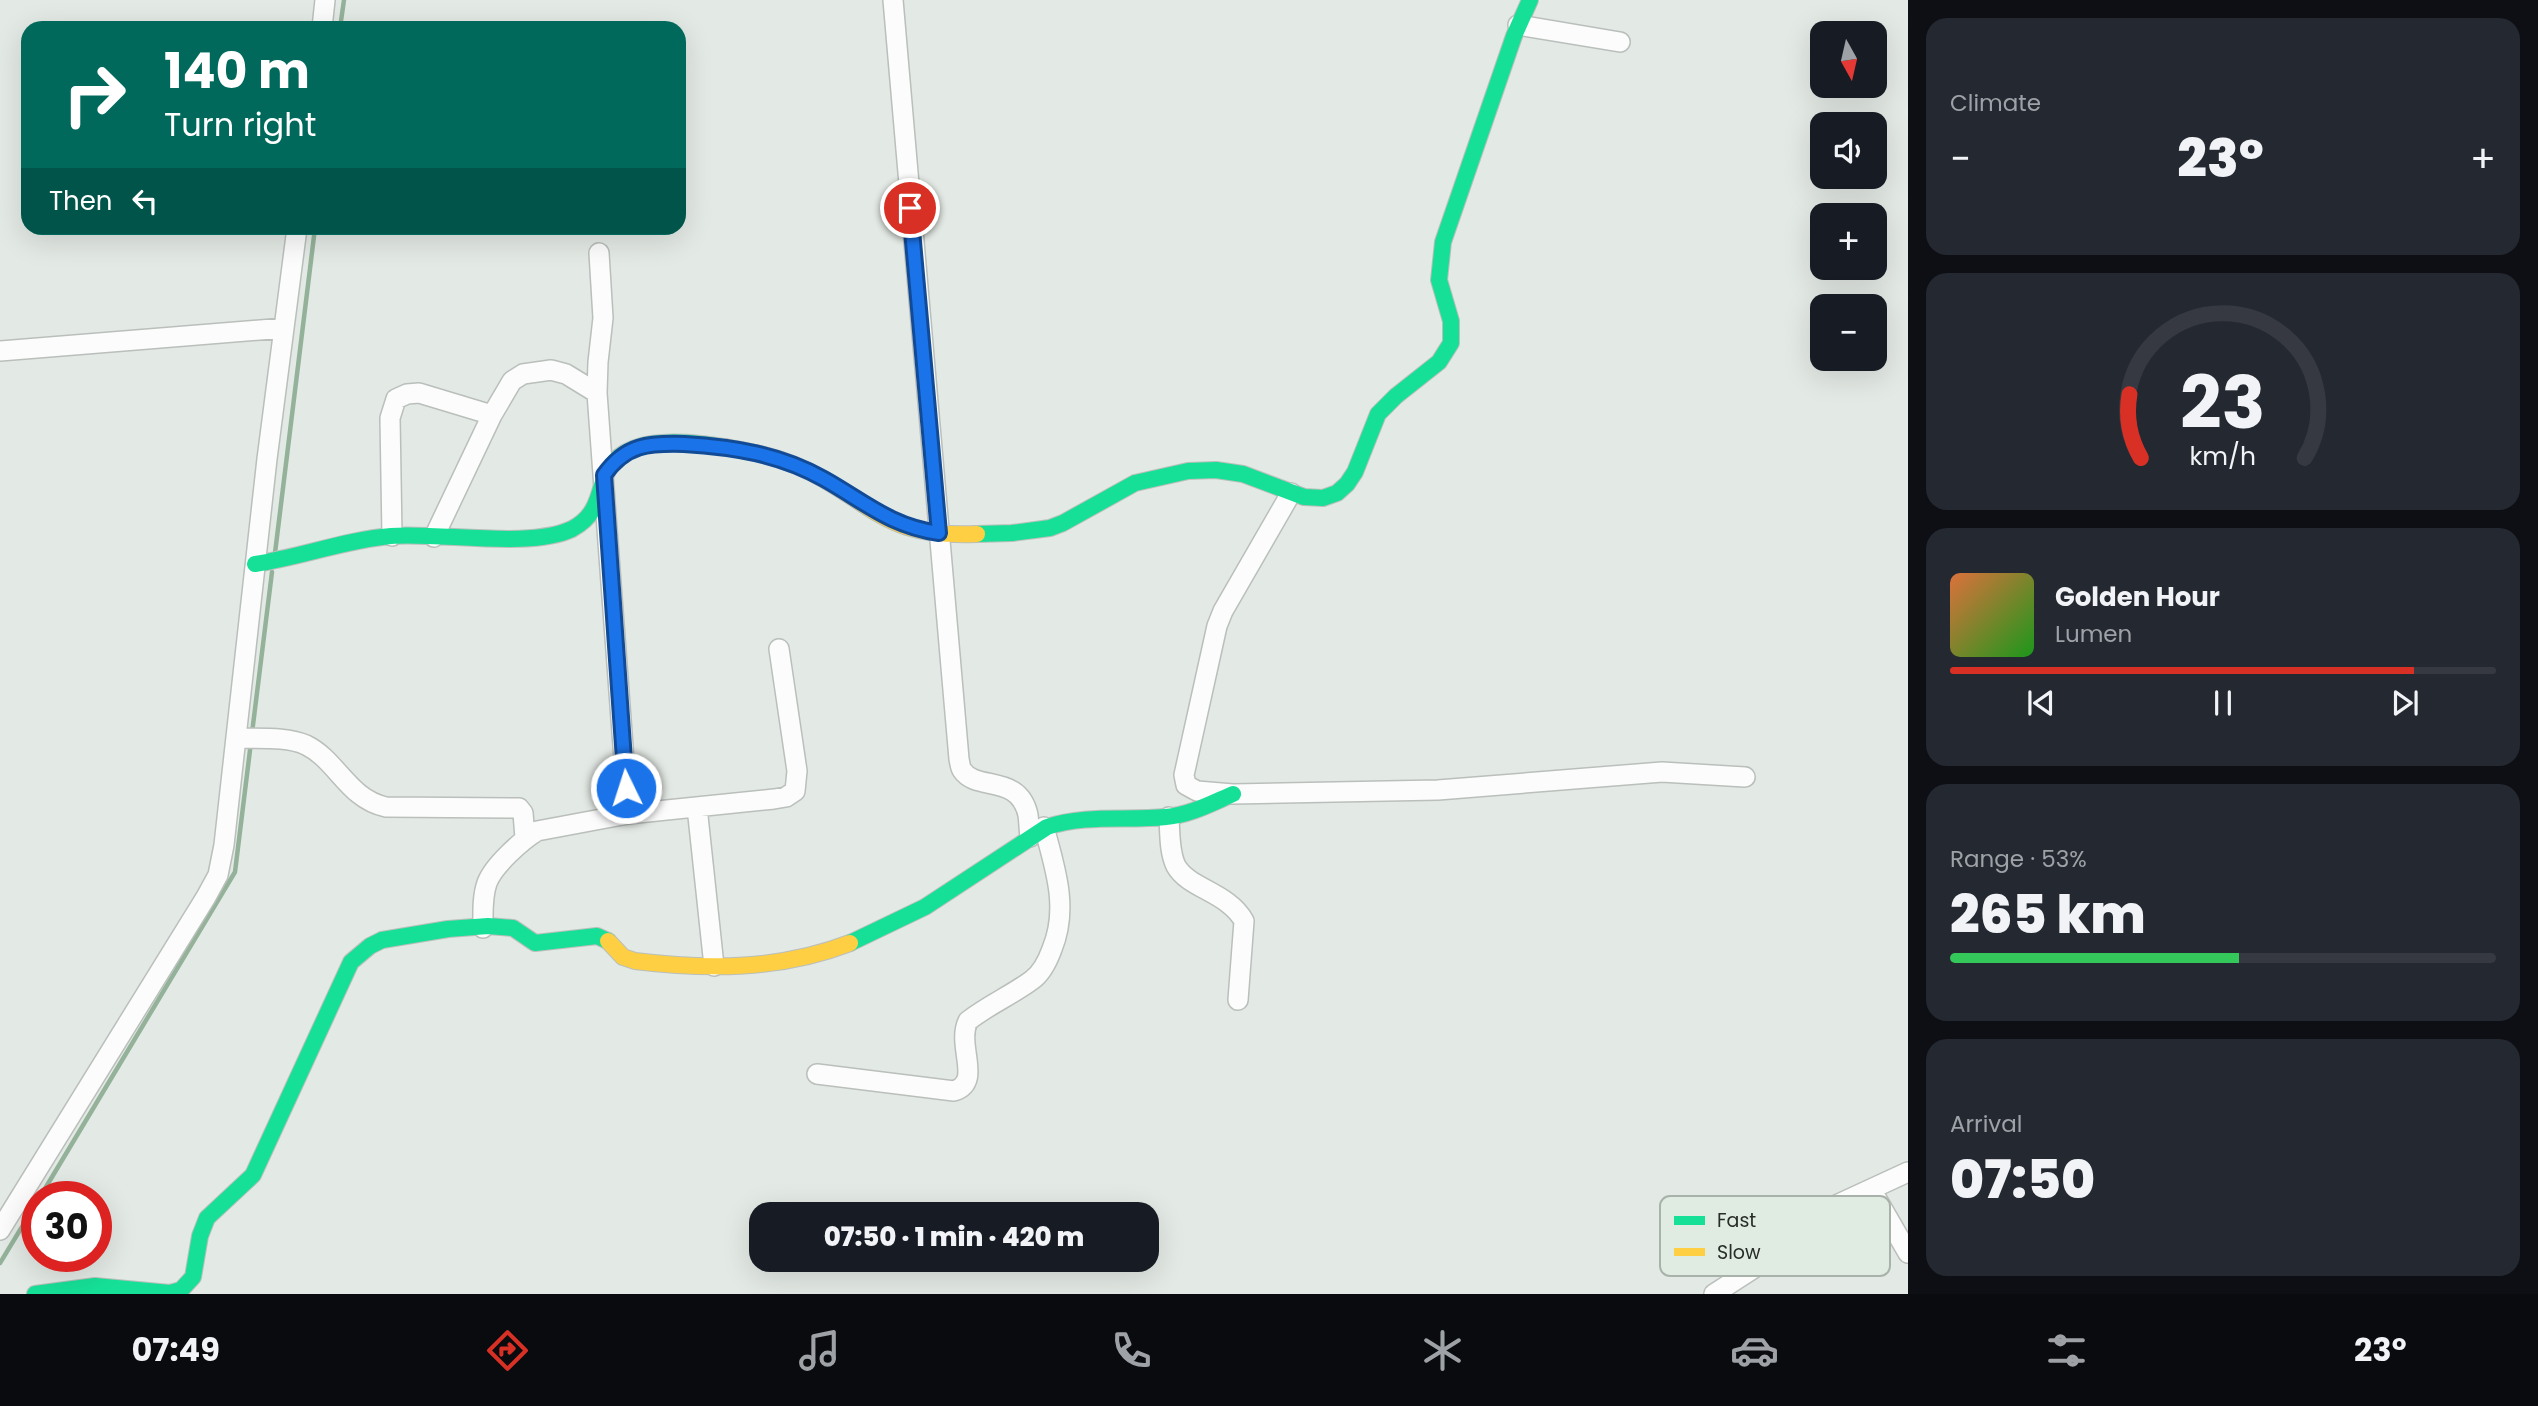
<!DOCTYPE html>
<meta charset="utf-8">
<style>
body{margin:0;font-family:Poppins,sans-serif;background:#242831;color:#f1f3f6;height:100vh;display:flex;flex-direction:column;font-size:26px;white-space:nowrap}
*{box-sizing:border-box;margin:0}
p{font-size:23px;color:#9ea1a6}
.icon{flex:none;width:38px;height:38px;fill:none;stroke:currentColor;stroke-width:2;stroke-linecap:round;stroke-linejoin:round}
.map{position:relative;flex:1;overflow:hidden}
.panel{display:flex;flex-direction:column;gap:18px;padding:18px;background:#0d0f14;width:630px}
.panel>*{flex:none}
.banner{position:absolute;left:21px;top:21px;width:665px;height:214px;border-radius:21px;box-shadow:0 7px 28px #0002;background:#00695c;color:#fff;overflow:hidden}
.needle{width:46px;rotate:172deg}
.tools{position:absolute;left:1810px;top:21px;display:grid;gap:14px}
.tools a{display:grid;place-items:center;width:77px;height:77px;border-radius:14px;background:#171b24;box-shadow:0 7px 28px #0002;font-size:35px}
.speed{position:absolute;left:21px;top:1181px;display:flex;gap:14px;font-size:35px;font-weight:700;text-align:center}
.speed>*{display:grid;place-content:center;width:91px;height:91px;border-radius:50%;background:#171b24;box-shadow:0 7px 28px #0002;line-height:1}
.speed .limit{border:10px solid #d22;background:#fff;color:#111}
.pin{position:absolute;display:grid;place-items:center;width:60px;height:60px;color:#fff;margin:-30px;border:4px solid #fff;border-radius:50%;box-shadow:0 2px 7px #0007}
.me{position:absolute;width:77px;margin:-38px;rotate:356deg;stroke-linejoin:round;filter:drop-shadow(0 0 5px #0008)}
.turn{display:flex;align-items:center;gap:24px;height:147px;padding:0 28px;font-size:32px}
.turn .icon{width:91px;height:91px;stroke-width:2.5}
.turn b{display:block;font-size:49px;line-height:60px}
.then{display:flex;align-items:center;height:66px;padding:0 28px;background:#0003;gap:14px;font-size:26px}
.big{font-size:52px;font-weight:800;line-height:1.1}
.panel .tile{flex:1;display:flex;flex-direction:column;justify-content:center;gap:10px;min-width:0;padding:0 24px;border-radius:21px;background:#242831}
.panel .dial{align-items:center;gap:0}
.dial svg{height:182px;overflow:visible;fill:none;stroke:#363941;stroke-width:7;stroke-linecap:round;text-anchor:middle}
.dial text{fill:#f1f3f6;stroke:none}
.song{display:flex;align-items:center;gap:21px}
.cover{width:84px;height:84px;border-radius:10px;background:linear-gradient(135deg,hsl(20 70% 55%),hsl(120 70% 35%))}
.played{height:7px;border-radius:4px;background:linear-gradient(90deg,#d93025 85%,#363941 85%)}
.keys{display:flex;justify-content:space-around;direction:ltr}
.heat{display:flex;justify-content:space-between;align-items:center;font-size:38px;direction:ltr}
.charge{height:10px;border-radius:5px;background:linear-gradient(90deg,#34c759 53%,#363941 0)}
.trip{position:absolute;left:749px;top:1202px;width:410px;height:70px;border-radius:21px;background:#171b24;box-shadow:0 7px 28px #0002;font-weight:800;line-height:70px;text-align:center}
.tab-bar{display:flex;height:112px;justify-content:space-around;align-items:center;background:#090b0e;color:#9ea1a6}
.tab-bar .icon{width:49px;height:49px}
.tab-bar .current{color:#d93025}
.tab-bar b{font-size:32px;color:#f1f3f6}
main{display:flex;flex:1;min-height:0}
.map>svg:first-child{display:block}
</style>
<main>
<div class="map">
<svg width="1908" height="1294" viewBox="0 0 1908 1294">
<rect width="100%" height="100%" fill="#e3e9e4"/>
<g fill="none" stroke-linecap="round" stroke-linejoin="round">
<!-- stream -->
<path stroke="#93b299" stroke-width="4.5" d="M 340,28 L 344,0
M 275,553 L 315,228
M 252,733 L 272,572
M 40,1197 L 235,872 L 251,742
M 0,1263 L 37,1202"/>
<!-- street casing -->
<g stroke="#babfbb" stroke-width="22">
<path id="street" d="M 893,0 L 959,759 C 960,763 960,767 962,770 C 976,792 1019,773 1028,815 C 1029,822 1029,830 1030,837
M 1518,25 L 1620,42
M 322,28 L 325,0
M 599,253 L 603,318 L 598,362 L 597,393 L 628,814
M 0,351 L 284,328
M 1291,493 L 1223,611 L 1217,626 L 1184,775 L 1186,785 L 1197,791 L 1233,794 L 1438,790 L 1662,772 L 1745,777
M 392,536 L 390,418 L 396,399 L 407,394 L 419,393 L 492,415
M 434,537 L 492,415 L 512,381 L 523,374 L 551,370 L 566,374 L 597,393
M 236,738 C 258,739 286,736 306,745 C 337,760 348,799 386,807 L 519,808 L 523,813 L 525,838
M 697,807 L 714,966
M 1169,817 C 1170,832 1169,852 1176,866 C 1189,889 1228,892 1244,921 L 1238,1000
M 483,928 C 483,913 482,897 487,883 C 493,866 522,840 537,831 L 628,814 L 774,799 L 786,797 L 795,791 L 797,771 L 779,649
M 817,1074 L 954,1091 C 983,1082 956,1046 968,1021 C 988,1005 1012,995 1032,980 C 1042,973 1048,960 1052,949 C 1069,908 1055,868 1044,827
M 1871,1189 L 1908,1253
M 0,1230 L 206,897 L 218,875 L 224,845 L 267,459 L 297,228
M 1714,1294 L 1765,1261 L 1817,1214 L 1908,1172"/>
</g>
<!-- fast casing -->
<g stroke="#babfbb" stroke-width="18">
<path id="fast" d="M 977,534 L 1012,533 L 1050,528 L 1063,523 L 1135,483 L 1188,471 L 1216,470 L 1243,474 L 1304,497 L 1323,498 L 1337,493 L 1347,484 L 1355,472 L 1378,414 L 1396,396 L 1439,362 L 1451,343 L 1451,321 L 1439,280 L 1443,242 L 1514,36 L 1530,0
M 255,564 C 301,557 345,540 391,536 C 441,532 530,549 572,529 C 593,518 597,503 603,482 C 618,431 685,442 725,447
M 850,943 L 925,907 L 1047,827 C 1087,814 1125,821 1166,817 C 1190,815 1212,803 1233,794
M 35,1294 L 95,1286 L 170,1293 L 181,1290 L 193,1277 L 200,1236 L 207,1218 L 253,1175 L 351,962 L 370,946 L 382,940 L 448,929 L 488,926 L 513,928 L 535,943 L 597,936 L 608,941"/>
</g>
<!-- slow casing -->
<g stroke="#babfbb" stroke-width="18">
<path id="slow" d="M 725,447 C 754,452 782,458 808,471 C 843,487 871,515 907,527 C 929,534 954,535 977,534
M 608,941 L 623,957 L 635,961 C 708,970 780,970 850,943"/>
</g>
<!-- street -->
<use href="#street" stroke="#fbfcfb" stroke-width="19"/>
<!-- fast -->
<use href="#fast" stroke="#16e098" stroke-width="16"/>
<!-- slow -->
<use href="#slow" stroke="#ffcf43" stroke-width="16"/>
</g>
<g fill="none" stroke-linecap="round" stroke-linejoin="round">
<!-- route casing -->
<g stroke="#114b97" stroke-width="18">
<path id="route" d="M 626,788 L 604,475 C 626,444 649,443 684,444 C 733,447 780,454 824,479 C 865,502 890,526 939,533 L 910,208"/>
</g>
<!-- route -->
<use href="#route" stroke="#1a73e8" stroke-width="12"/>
</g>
<!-- legend -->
<rect x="1660" y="1196" width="230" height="80" rx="10" fill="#e0ece2" stroke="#a9b2aa" stroke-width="2"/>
<rect x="1674" y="1216" width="31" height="9" fill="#16e098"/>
<rect x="1674" y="1248" width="31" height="8" fill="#ffcf43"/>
<g font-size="19" fill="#282c28">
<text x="1717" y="1227">Fast</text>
<text x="1717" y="1259">Slow</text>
</g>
</svg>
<div class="tools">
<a><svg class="needle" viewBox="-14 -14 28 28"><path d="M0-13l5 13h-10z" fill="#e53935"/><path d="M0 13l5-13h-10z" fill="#9ea1a6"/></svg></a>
<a><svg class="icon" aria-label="sound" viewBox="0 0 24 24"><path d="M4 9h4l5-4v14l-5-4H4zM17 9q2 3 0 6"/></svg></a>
<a>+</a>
<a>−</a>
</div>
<div class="speed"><div class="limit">30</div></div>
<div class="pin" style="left:910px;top:208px;background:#d93025"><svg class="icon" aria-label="arrive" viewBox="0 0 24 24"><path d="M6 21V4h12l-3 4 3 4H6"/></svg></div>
<svg class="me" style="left:626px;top:788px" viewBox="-20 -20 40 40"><circle r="17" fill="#1a73e8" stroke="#fff" stroke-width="3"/><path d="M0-11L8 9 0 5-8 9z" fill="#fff"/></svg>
<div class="trip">07:50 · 1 min · 420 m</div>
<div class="banner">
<div class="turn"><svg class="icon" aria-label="right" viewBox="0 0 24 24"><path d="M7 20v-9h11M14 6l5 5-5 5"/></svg><div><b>140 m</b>Turn right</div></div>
<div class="then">Then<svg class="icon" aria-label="left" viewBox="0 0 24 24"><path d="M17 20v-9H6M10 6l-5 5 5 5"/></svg></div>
</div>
</div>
<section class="panel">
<div class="tile"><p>Climate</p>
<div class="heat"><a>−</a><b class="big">23°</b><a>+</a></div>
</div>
<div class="tile dial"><svg viewBox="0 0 100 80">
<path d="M14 69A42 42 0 1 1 86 69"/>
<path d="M14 69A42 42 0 0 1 9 41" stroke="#d93025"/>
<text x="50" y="56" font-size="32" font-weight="700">23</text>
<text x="50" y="72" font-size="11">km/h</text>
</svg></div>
<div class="tile">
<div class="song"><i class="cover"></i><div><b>Golden Hour</b><p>Lumen</p></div></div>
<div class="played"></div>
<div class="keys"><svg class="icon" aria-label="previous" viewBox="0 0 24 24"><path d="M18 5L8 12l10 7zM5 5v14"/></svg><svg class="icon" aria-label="pause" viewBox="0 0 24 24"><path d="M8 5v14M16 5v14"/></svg><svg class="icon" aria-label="next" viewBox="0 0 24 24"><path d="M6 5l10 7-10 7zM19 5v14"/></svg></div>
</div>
<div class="tile"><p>Range · 53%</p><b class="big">265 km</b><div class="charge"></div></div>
<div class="tile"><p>Arrival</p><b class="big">07:50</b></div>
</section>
</main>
<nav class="tab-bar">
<b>07:49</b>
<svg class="icon current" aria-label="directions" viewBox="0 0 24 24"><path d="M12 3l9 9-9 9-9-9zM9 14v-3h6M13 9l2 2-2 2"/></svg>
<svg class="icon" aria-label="music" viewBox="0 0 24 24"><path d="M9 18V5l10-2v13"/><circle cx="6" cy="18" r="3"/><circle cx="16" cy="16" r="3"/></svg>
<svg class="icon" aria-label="phone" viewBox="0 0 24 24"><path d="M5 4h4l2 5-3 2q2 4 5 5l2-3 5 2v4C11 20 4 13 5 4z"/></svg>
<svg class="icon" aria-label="climate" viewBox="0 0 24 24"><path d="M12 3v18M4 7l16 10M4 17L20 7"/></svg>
<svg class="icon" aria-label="car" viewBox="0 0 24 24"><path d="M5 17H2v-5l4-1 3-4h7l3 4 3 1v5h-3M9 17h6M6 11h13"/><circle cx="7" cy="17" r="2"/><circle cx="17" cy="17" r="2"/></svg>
<svg class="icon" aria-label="filters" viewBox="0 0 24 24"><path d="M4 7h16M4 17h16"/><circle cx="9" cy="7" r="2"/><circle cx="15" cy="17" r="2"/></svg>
<b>23°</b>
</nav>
